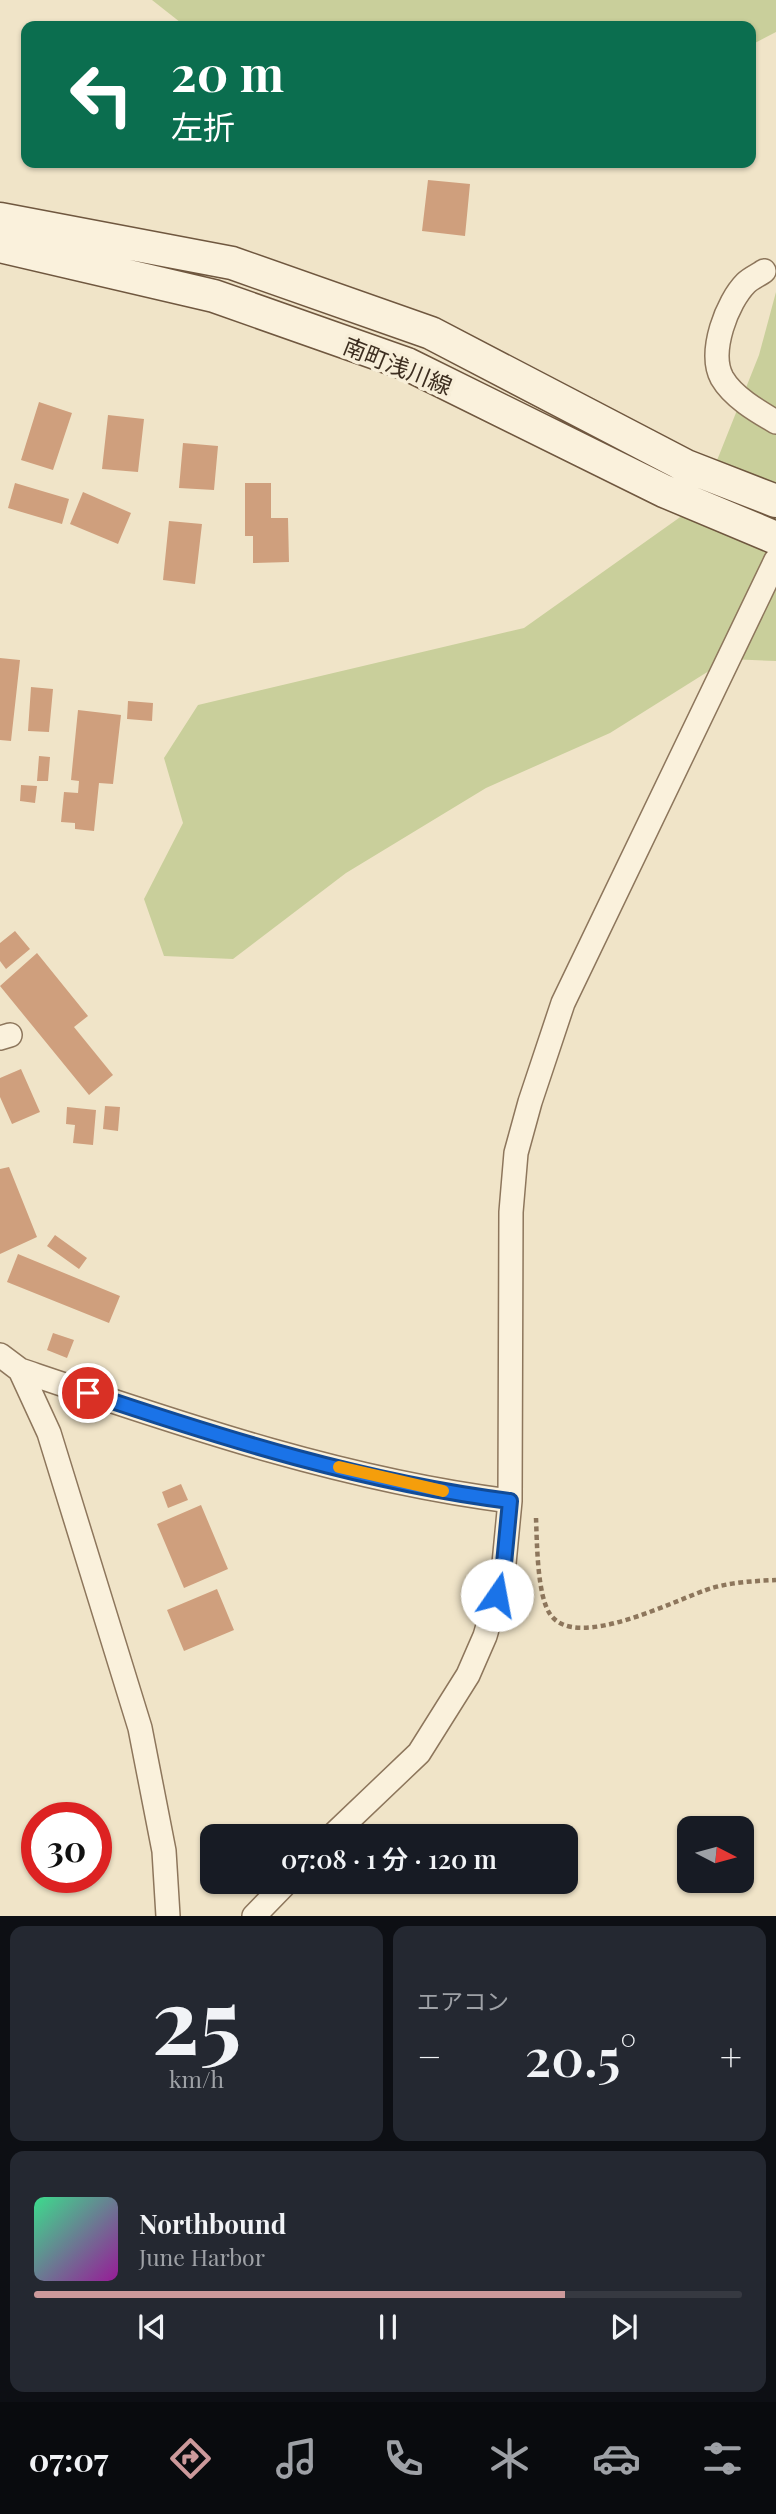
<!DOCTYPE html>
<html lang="ja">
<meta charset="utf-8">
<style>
body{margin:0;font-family:"Playfair Display","Noto Sans JP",serif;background:#242831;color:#f1f3f6;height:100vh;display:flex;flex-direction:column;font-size:26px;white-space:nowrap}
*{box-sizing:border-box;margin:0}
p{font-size:23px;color:#9ea1a6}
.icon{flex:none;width:38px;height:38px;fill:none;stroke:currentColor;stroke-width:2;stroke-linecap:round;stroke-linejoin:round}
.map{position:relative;height:1916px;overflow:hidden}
.details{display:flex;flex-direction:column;gap:10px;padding:10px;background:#0d0f14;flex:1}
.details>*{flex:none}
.hud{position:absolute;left:21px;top:21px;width:735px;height:147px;border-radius:14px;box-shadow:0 2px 5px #0004;background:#0b6e4f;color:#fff;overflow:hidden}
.needle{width:46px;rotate:96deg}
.tools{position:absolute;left:677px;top:1816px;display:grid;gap:14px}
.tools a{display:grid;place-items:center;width:77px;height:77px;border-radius:14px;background:#171b24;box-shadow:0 2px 5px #0004;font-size:35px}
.speed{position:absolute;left:21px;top:1802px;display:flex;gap:14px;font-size:35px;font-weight:700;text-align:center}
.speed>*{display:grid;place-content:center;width:91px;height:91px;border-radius:50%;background:#171b24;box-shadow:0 2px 5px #0004;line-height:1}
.speed .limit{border:10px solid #d22;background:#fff;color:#111}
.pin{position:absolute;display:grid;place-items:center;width:60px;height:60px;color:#fff;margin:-30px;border:4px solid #fff;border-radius:50%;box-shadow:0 2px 7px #0007}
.me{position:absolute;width:77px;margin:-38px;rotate:12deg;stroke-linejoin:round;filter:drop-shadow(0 0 5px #0008)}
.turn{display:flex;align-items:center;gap:24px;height:147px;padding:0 35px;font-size:32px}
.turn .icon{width:91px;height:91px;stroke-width:2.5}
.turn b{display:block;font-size:49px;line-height:60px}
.big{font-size:52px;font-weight:600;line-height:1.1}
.details .card{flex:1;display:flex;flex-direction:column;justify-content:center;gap:10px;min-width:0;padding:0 24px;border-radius:14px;background:#242831}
.details .dial{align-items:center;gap:0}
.dial b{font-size:91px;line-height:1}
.song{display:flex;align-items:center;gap:21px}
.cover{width:84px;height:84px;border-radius:10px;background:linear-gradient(135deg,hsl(150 70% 55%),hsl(300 70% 35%))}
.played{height:7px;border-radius:4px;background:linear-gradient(90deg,#cc999b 75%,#363941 75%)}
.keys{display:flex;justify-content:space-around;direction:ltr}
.heat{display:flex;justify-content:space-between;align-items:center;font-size:38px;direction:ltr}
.details .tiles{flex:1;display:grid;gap:10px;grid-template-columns:1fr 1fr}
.card:last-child{grid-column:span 2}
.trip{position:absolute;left:200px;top:1824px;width:378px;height:70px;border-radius:14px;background:#171b24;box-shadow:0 2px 5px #0004;font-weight:600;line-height:70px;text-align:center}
.tabs{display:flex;height:112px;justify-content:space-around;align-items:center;background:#090b0e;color:#9ea1a6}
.tabs .icon{width:49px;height:49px}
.tabs .current{color:#cc999b}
.tabs b{font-size:32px;color:#f1f3f6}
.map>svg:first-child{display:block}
</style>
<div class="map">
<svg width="776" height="1916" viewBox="0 0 776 1916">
<rect width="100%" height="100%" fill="#f0e4c8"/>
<!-- green -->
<path fill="#c9cf9b" d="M 152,0 L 776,0 L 776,32 L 751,45 L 751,26 L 185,26 Z
M 776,292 L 776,661 L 728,659 L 610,733 L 486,788 L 346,873 L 233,959 L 164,956 L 144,899 L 183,823 L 164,758 L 198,705 L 524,628 L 700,503 L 759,355 Z"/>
<!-- building -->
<path fill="#cf9f7d" d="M 428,180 L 470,184 L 465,236 L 422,231 Z
M 39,402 L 72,413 L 53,470 L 21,460 Z
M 108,415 L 144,419 L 138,472 L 102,469 Z
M 183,443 L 218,446 L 214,490 L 179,488 Z
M 15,483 L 69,499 L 62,524 L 8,508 Z
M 245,483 L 271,483 L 271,518 L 288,518 L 289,562 L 253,563 L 253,536 L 245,536 Z
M 83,492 L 131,513 L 118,544 L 70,524 Z
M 169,521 L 202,524 L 195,584 L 163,580 Z
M 0,658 L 20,660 L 11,741 L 0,740 Z
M 31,687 L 53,689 L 49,732 L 28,731 Z
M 128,701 L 153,703 L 152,721 L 127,719 Z
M 78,710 L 121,715 L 113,784 L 99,783 L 94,831 L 75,829 L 75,823 L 61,822 L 64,792 L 78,793 L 79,781 L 71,780 Z
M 39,756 L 50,757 L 48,781 L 37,781 Z
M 21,785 L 37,786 L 35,803 L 20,801 Z
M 15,931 L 30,949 L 6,969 L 0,961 L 0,943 Z
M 37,953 L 88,1016 L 74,1027 L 113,1075 L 89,1095 L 0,986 Z
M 21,1069 L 40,1112 L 12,1124 L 0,1097 L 0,1078 Z
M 105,1106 L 120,1107 L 118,1131 L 103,1129 Z
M 67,1107 L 96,1110 L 93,1145 L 73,1143 L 75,1125 L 66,1124 Z
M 9,1167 L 37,1237 L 0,1254 L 0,1169 Z
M 55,1235 L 87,1258 L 79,1269 L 47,1246 Z
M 18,1254 L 120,1296 L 109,1323 L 7,1282 Z
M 53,1333 L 74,1340 L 67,1358 L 47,1350 Z
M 181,1484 L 188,1500 L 168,1508 L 162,1492 Z
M 201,1505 L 228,1569 L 184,1588 L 157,1524 Z
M 217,1589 L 234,1630 L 184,1651 L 167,1610 Z"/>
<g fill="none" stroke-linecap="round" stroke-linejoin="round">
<!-- street casing -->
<g stroke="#8d765c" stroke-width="26">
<path id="street" d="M 764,271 C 759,275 751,278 746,283 C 727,302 708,352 722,378 C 733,397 757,411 776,422
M 0,1038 L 10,1035
M 0,1355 L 20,1370 L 49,1433 L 140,1728 L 164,1851 L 168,1916
M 20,1370 C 180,1424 342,1480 510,1501
M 332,1836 L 419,1753 L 468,1675 L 485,1636 L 503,1574 L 510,1501 L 511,1212 L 516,1153 L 530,1102 L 563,1003 L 776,560
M 254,1916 L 288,1881"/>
</g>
<!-- secondary casing -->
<g stroke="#6f573f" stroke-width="35">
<path id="secondary" d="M 0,219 L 232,263 L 431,333 L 686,466 L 776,501
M 0,246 L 214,296 L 407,364 L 664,491 L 776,538"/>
</g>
<!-- path -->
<path stroke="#8d765c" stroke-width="4.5" stroke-dasharray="5 3.5" stroke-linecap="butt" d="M 536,1518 C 537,1542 537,1595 550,1614 C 576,1653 678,1598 712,1588 C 733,1582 754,1581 776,1580"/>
<!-- street -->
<use href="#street" stroke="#faf1dc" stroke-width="23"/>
<!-- secondary -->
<use href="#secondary" stroke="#faf1dc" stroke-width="32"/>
</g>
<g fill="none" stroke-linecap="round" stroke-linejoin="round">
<!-- route casing -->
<g stroke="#114b97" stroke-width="18">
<path id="route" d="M 88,1393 C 225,1439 366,1483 510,1501 L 503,1574 L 497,1595"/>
</g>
<!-- route -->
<use href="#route" stroke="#1a73e8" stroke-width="12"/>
<!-- slow -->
<path stroke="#f59e0b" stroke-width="12" d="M 339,1467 L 443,1491"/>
</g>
<g text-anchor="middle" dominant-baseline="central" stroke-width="7" stroke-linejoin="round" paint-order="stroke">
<!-- street labels -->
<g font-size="23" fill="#3d2e20" stroke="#f7eed8">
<text transform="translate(398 365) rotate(22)">南町浅川線</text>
</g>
</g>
</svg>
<div class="tools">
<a><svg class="needle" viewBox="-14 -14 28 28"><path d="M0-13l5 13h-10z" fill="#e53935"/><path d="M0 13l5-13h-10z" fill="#9ea1a6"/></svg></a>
</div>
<div class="speed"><div class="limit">30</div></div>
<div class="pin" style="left:88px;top:1393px;background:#d93025"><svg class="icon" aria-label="arrive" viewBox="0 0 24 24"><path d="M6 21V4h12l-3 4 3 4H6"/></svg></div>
<svg class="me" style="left:497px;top:1595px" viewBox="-20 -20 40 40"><circle r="19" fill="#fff"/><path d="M0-13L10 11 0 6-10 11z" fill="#1a73e8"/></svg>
<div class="trip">07:08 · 1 分 · 120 m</div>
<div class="hud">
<div class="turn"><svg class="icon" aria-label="left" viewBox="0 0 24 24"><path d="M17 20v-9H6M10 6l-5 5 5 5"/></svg><div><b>20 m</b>左折</div></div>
</div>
</div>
<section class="details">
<div class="tiles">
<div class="card dial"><b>25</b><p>km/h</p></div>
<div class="card"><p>エアコン</p>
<div class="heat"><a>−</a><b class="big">20.5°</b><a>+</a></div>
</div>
<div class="card">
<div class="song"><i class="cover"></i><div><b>Northbound</b><p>June Harbor</p></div></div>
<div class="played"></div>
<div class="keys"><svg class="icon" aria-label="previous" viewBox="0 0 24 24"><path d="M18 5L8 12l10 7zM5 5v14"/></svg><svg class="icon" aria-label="pause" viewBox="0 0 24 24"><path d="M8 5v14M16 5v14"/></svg><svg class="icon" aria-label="next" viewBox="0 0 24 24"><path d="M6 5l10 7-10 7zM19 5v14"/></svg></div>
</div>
</div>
</section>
<nav class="tabs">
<b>07:07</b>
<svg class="icon current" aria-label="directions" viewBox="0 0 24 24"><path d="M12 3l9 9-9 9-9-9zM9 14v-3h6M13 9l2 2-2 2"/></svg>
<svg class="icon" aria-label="music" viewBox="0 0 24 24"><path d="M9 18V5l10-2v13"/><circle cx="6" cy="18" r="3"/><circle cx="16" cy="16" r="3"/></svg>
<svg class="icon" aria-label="phone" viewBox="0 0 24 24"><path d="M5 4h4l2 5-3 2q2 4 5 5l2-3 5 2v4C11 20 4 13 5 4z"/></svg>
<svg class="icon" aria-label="climate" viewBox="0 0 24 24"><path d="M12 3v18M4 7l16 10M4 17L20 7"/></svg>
<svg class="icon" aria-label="car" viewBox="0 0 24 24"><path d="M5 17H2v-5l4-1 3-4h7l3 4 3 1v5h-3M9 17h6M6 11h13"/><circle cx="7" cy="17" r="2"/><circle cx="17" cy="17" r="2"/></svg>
<svg class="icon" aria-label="filters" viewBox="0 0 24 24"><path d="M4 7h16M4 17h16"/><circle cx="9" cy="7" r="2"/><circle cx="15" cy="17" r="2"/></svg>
</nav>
